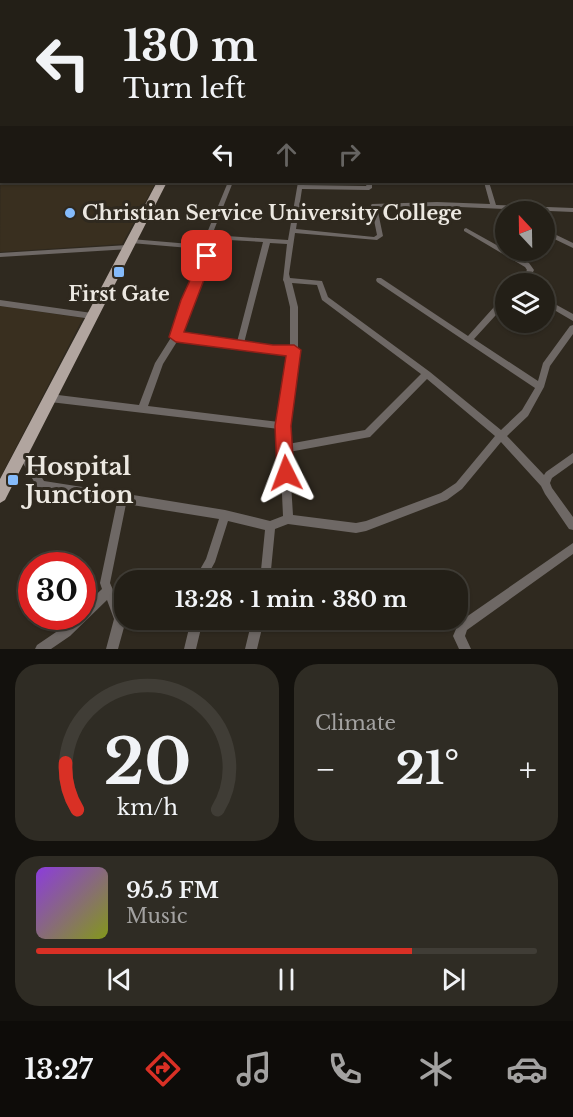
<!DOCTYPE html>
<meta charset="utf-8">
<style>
body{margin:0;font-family:"Libre Baskerville",serif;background:#2f2c24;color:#f1f3f6;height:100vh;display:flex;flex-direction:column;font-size:22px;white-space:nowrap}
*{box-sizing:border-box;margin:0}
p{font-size:20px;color:#a3a2a1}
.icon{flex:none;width:33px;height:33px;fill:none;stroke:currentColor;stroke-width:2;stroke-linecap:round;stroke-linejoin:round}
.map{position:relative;height:649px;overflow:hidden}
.details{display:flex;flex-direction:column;gap:15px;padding:15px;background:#13110d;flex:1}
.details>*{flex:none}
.guide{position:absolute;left:0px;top:0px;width:573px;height:183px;box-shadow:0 2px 4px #0004,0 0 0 2px #403d36;background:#231f17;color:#f1f3f6;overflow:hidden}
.needle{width:39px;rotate:338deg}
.fabs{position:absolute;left:495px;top:201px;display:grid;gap:12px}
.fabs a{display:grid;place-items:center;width:60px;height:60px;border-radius:50%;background:#231f17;box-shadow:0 2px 4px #0004,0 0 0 2px #403d36;font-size:30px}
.speed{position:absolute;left:18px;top:552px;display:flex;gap:12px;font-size:30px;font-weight:700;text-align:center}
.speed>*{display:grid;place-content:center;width:78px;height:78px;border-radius:50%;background:#231f17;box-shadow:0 2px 4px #0004,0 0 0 2px #403d36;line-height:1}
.speed .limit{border:9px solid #d22;background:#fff;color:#111}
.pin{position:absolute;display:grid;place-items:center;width:51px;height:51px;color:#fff;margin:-26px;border-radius:12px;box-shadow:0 3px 9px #0006}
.me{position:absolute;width:66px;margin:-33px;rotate:357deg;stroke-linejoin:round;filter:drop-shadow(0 0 4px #0008)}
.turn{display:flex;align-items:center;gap:21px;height:126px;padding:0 24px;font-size:27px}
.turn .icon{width:78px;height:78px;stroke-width:2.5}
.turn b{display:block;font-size:42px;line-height:51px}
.lanes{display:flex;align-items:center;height:57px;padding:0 24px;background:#0003;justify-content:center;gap:30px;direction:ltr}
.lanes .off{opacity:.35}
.big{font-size:45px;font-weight:800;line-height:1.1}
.details .widget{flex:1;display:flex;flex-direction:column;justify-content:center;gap:9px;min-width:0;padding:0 21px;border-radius:24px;background:#2f2c24}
.details .dial{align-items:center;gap:0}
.dial svg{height:156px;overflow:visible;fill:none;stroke:#403d36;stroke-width:7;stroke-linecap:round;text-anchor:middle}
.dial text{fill:#f1f3f6;stroke:none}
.song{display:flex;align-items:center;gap:18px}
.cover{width:72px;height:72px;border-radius:9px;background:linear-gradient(135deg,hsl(270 70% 55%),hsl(70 70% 35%))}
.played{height:6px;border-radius:3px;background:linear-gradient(90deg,#d93025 75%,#403d36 75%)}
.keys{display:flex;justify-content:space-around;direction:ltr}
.heat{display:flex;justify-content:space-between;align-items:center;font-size:33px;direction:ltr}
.details .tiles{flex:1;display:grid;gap:15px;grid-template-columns:1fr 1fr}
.widget:last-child{grid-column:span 2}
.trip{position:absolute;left:114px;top:570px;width:354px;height:60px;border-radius:24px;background:#231f17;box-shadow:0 2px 4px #0004,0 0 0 2px #403d36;font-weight:800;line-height:60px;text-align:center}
.tabs{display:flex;height:96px;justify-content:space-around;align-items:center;background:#0e0c09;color:#a3a2a1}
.tabs .icon{width:42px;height:42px}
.tabs .on{color:#d93025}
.tabs b{font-size:27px;color:#f1f3f6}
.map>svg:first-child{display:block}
</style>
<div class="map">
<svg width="573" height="649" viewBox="0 0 573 649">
<rect width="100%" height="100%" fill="#2f291f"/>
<!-- built -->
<path fill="#392f1f" d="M 1,113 L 2,182 L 156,182 L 122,244 L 0,252 Z
M 0,306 L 83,318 L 0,478 Z"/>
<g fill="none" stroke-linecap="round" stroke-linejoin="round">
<!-- minor -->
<path fill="#6e6865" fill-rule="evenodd" d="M 29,0 L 33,0 L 31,2 L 28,2 Z
M 49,0 L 53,0 L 51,2 L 48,2 Z
M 67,0 L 71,0 L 69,2 L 66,2 Z
M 92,0 L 96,0 L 95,2 L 92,2 Z
M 124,0 L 128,0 L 126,2 L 123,2 Z
M 149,0 L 153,0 L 152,2 L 149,2 Z
M 180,0 L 184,0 L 184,2 L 180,2 Z
M 214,0 L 218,0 L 216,2 L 213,2 Z
M 303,0 L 307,0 L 306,2 L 303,2 Z
M 345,0 L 349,0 L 349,2 L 346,2 Z
M 373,0 L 377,0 L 377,2 L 373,2 Z
M 410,0 L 414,0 L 414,2 L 411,2 Z
M 440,0 L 444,0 L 444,2 L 440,2 Z
M 471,0 L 475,0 L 475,2 L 472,2 Z
M 501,0 L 505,0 L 505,2 L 502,2 Z
M 557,0 L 561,0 L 562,2 L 559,2 Z
M 572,7 L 573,7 L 573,10 L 572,9 Z
M 2,15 L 2,18 L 0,18 L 0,16 Z
M 572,15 L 573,15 L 573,17 L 572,17 Z
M 572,24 L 573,24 L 573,26 L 572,26 Z
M 2,29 L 2,32 L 0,32 L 0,30 Z
M 0,39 L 2,39 L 2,41 L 0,41 Z
M 572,57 L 573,57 L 573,60 L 572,60 Z
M 0,71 L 2,71 L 2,74 L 0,74 Z
M 572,86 L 573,86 L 573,88 L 572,88 Z
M 0,108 L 2,108 L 2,111 L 0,111 Z
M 572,150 L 573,150 L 573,154 L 572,153 Z
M 572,178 L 573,179 L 573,183 L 570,182 L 572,182 Z
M 228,182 L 233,182 L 212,235 L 288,240 L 298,182 L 302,182 L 302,185 L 366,186 L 368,182 L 372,182 L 372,188 L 369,190 L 302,189 L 296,229 L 374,237 L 377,235 L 371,205 L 372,204 L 437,202 L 490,204 L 484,182 L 489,182 L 496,205 L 573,208 L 573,212 L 437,206 L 377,207 L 383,236 L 377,240 L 295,233 L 289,274 L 290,278 L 322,281 L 328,297 L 430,372 L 501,430 L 522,410 L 535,388 L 377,282 L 376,280 L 377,278 L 381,278 L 468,336 L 503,297 L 506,297 L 506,304 L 474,339 L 538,381 L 543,363 L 570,326 L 573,325 L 573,334 L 550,366 L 544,387 L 528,416 L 507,436 L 544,475 L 546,472 L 573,453 L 573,463 L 552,478 L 550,483 L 552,488 L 573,517 L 573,530 L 569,529 L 545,494 L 541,486 L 501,442 L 462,489 L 447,500 L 366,531 L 356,533 L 288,524 L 275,529 L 270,580 L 260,580 L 265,530 L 228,521 L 215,562 L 205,580 L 194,580 L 206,559 L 219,519 L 126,504 L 110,583 L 124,616 L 124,620 L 126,620 L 118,649 L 106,649 L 114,619 L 107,600 L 70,636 L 51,649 L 35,649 L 37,645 L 62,628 L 74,616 L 82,616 L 82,608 L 102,589 L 100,583 L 117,502 L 38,488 L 18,455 L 16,452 L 18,449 L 21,448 L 24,449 L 44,481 L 121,493 L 123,492 L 127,494 L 225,510 L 270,521 L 283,516 L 279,429 L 50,402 L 47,401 L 46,398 L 47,395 L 50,394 L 139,405 L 155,363 L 172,336 L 184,299 L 204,259 L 201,249 L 131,243 L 128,241 L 131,239 L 202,245 ZM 211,239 L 263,242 L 237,342 L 181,335 L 192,299 L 210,259 L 207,248 ZM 270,243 L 287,244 L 283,280 L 284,282 L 290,307 L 290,347 L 273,347 L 244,343 ZM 292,283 L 317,285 L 322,300 L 421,374 L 365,430 L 288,444 L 287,426 L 298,350 L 298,307 ZM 178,340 L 273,353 L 290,353 L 279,422 L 148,406 L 163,364 ZM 427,379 L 495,436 L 456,483 L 441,493 L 366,521 L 356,523 L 293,515 L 289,452 L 370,437 Z
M 466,228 L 529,263 L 534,270 L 533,272 L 523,284 L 516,284 L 527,270 L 525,267 L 464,231 L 464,229 Z
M 544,229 L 573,243 L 573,248 L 544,234 Z
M 128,245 L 131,247 L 130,249 L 0,257 L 0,253 Z
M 544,298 L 573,314 L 573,321 L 544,304 Z
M 0,300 L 92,313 L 96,316 L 92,319 L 0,306 Z
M 573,543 L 573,554 L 467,630 L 465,636 L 471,649 L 459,649 L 453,636 L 459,622 Z
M 191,620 L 203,620 L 196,649 L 184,649 Z
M 252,620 L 264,620 L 257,649 L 245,649 Z"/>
<!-- primary -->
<path fill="#b1a59f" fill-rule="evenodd" d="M 254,0 L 260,0 L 254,2 Z
M 157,182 L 167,182 L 5,500 L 0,503 L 0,479 Z"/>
</g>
<!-- route -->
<path fill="#d93025" stroke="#8d1f18" stroke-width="1.5" d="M 207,252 L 213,256 L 184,332 L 273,345 L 294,345 L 301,350 L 291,426 L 294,473 L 292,479 L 286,481 L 280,479 L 277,473 L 275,426 L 286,356 L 176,342 L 169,337 L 181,300 L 201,256 Z"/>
<!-- markers -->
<g fill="#85bbfb" stroke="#2f291f" stroke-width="2">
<circle cx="70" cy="213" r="6"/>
<rect x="113" y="266" width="12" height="12" rx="3"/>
<rect x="7" y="474" width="12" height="12" rx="3"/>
</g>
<g text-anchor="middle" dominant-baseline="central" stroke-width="6" stroke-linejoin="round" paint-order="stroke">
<!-- poi labels -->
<g font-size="20" font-weight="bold" fill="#ece8e1" stroke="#2f291f" text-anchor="start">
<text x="82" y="213">Christian Service University College</text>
<text x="119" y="294" text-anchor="middle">First Gate</text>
</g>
<!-- near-poi labels -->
<g font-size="24" font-weight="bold" fill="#ece8e1" stroke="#2f291f" text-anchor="start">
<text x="25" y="466">Hospital<tspan x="25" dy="28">Junction</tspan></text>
</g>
</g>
</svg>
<div class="fabs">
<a><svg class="needle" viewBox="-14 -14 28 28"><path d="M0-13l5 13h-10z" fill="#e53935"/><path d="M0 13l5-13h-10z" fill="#a3a2a1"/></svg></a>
<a><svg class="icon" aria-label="layers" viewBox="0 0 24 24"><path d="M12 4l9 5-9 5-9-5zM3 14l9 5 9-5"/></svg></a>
</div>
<div class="speed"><div class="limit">30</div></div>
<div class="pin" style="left:207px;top:256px;background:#d93025"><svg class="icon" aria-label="arrive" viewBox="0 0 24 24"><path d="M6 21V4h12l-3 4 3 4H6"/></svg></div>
<svg class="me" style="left:286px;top:473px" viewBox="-20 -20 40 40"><path d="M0-17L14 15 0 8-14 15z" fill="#d93025" stroke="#fff" stroke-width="4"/></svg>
<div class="trip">13:28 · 1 min · 380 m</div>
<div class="guide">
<div class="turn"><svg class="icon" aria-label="left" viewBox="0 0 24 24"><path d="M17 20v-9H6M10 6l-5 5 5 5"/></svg><div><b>130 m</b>Turn left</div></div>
<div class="lanes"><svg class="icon" aria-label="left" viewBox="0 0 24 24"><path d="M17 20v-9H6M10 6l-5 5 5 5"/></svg><svg class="icon off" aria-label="ahead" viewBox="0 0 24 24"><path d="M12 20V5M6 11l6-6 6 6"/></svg><svg class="icon off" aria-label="right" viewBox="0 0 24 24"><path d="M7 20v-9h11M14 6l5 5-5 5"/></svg></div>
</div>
</div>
<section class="details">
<div class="tiles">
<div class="widget dial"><svg viewBox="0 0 100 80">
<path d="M14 69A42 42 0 1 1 86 69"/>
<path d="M14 69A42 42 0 0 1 8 45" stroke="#d93025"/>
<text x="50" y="56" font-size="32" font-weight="700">20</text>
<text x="50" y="72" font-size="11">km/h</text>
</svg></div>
<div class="widget"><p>Climate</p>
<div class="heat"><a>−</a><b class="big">21°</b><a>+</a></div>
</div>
<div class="widget">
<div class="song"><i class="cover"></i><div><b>95.5 FM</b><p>Music</p></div></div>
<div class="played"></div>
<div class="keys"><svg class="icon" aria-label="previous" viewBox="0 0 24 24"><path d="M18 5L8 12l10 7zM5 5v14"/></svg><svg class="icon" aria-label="pause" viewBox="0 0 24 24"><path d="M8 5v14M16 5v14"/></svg><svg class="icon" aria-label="next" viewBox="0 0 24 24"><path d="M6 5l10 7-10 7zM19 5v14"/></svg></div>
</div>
</div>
</section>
<nav class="tabs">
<b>13:27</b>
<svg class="icon on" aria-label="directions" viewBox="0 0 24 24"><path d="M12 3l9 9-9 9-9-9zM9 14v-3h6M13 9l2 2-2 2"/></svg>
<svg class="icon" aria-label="music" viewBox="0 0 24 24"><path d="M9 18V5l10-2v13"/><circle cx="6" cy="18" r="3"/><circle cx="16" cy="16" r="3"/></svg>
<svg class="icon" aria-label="phone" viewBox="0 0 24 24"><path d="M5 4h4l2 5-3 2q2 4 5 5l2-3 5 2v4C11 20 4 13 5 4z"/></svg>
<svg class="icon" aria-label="climate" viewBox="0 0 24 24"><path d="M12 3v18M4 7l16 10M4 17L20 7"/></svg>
<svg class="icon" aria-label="car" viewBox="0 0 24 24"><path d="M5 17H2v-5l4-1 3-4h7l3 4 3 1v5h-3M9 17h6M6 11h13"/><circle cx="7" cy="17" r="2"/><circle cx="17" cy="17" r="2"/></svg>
</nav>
